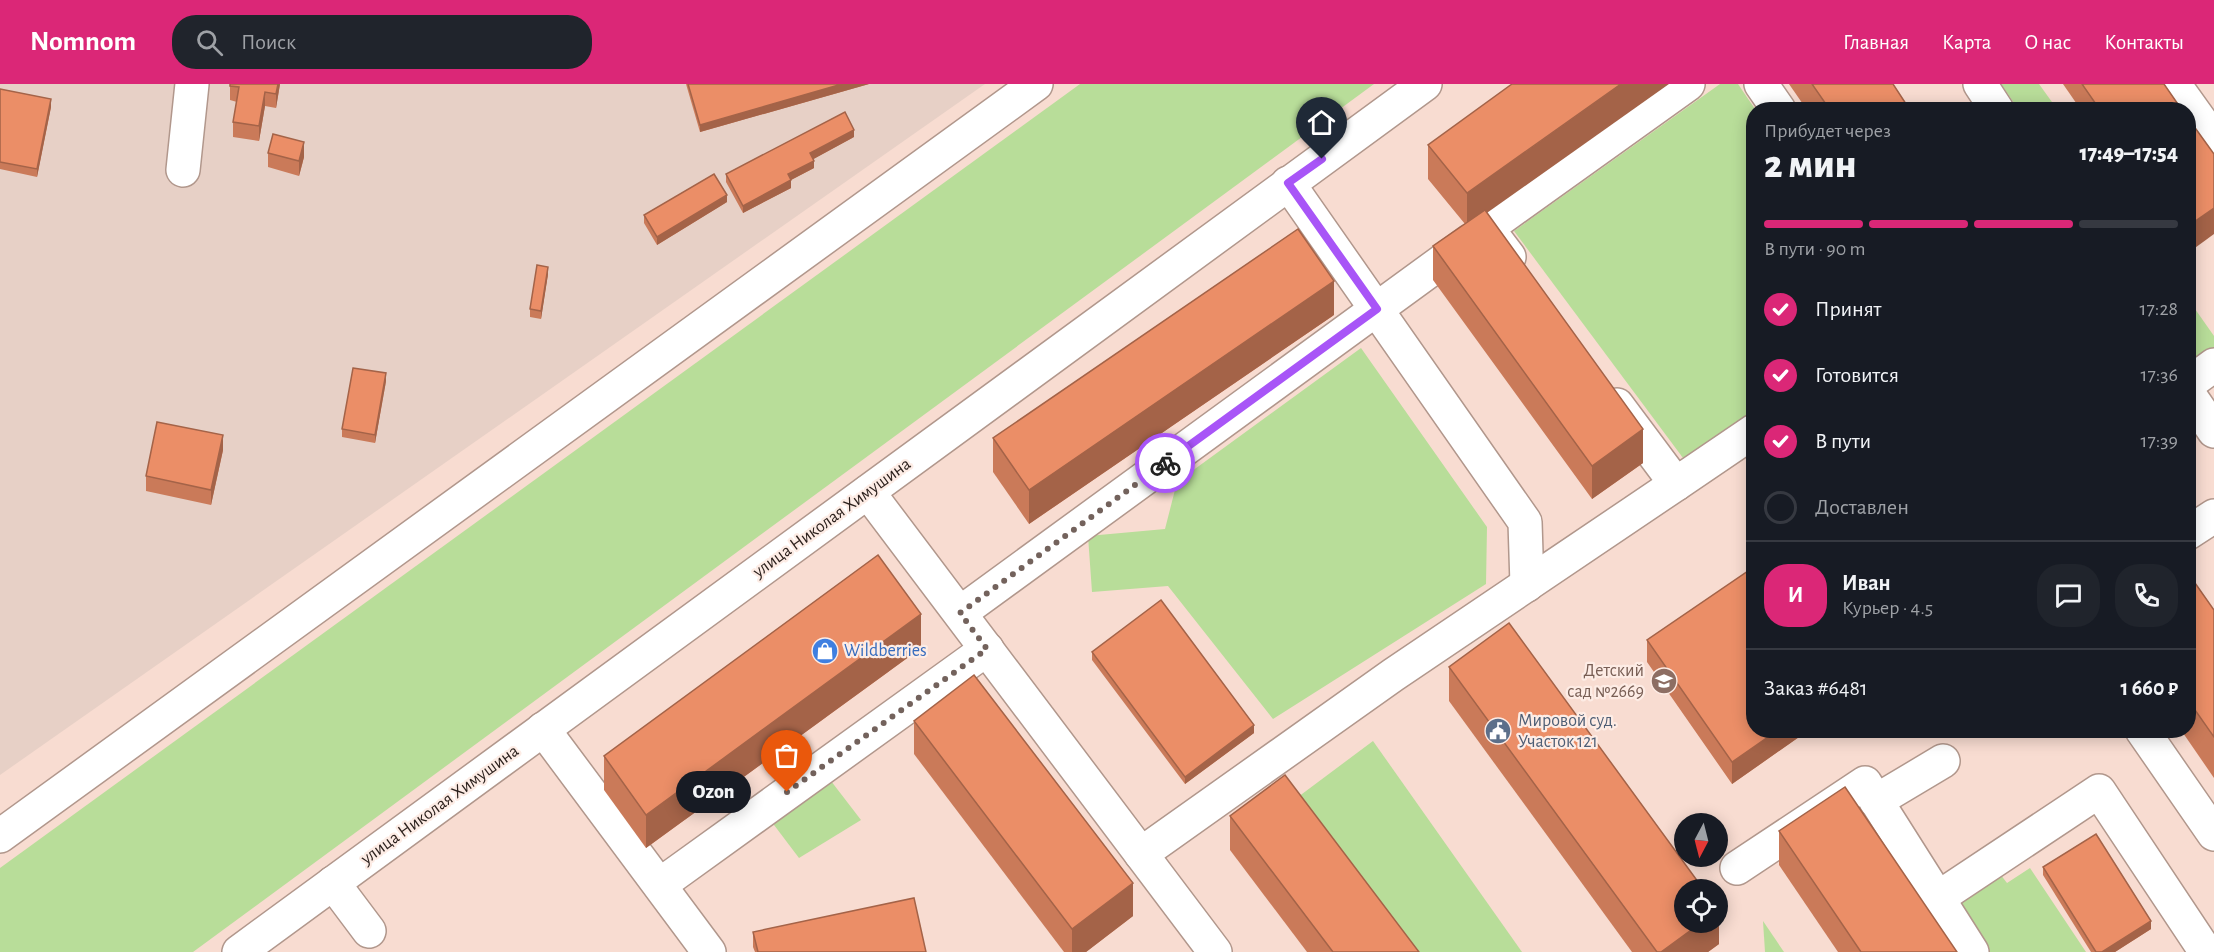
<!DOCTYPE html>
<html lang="ru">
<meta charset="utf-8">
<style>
body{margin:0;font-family:"Alegreya Sans",sans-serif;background:#20242c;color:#f1f3f6;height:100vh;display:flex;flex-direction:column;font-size:22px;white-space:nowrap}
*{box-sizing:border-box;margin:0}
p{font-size:20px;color:#9ea1a6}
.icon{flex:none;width:33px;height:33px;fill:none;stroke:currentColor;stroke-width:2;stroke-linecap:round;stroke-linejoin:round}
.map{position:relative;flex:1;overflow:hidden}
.drawer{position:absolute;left:1746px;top:18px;width:450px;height:636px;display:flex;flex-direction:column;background:#171b24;border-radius:24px;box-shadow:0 3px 15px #0003}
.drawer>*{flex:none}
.needle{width:39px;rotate:187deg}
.tools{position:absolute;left:1674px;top:729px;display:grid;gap:12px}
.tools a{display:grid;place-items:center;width:54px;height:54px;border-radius:50%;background:#171b24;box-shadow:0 3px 15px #0003;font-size:30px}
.pin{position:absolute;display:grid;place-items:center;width:51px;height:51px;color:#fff;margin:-62px -26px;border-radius:50% 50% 50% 0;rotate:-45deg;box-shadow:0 0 6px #0007}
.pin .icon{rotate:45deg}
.courier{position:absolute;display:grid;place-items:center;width:60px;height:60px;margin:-30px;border:4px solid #a855f7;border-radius:50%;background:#fff;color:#222;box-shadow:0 2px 8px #0007}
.bubble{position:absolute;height:42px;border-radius:21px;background:#171b24;box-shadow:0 3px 15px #0003;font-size:20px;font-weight:800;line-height:42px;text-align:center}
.headline em{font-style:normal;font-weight:800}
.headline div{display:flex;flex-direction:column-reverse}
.headline{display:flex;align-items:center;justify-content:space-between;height:102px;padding:0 18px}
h1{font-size:39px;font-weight:800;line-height:45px}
.bar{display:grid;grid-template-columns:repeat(4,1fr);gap:9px 6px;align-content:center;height:72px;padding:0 18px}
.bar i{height:8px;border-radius:4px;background:#363941}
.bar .current{background:#db2777}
.bar p{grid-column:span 4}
.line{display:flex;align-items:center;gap:15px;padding:0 18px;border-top:2px solid #363941}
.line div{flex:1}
.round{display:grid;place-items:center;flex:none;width:63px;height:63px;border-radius:24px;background:#20242c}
ol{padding:0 18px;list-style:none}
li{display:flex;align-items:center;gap:18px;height:66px}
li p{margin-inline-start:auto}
li .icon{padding:6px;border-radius:50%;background:#db2777;color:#fff;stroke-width:4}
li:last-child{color:#9ea1a6}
li i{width:33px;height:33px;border:3px solid #363941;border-radius:50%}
header{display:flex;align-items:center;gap:36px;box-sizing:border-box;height:84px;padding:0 30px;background:#db2777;color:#fff}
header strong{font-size:28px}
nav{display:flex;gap:33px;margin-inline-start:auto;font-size:21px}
.search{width:420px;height:54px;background:#20242c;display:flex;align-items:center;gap:15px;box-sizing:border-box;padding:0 21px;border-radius:24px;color:#9ea1a6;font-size:22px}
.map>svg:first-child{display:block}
.industrial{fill:#e7d0c6}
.green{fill:#b8dd99}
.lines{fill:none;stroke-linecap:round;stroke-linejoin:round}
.minor-casing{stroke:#b1978c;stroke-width:36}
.minor{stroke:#fff;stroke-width:33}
.wall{fill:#ca7a59}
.shaded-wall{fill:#a46348}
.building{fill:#eb8e67;stroke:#a46348;stroke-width:1.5}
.done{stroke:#73625c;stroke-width:6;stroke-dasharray:0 10.8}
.route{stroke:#a855f7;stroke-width:8}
.labels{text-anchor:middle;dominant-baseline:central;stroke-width:4.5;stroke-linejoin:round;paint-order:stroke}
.street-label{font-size:18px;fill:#2c211d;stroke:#fdece5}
.shop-label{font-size:18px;fill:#366cbe;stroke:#fdece5;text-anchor:start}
.education-label{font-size:18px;fill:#785e54;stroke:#fdece5;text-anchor:end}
.service-label{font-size:18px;fill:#4e5e75;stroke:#fdece5;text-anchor:start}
</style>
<header>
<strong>Nomnom</strong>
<div class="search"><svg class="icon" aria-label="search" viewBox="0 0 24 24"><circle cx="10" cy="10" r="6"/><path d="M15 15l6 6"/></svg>Поиск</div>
<nav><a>Главная</a><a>Карта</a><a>О нас</a><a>Контакты</a></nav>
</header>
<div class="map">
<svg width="2214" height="868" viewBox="0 0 2214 868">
<rect width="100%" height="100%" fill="#f8dcd1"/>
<!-- industrial -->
<polygon class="industrial" points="0,0 985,0 0,691"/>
<!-- green -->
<g class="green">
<polygon points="1080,0 1374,0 193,868 0,868 0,784"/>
<polygon points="1720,0 1738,0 1755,25 1753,327 1686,378 1514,147"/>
<polygon points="2001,0 2039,0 2057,25 2018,25"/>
<polygon points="2188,215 2214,252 2214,264 2190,280"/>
<polygon points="1361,264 1487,443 1486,500 1273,635 1168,502 1092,508 1088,452 1165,445 1177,398"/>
<polygon points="1373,657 1522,868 1414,868 1298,713"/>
<polygon points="831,697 861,736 799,774 771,737"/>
<polygon points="2030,784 2086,868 1985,868 1951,815 1997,786 2007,799"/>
<polygon points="1763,837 1784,868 1765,868"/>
</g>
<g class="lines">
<defs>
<g id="minor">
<polyline points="1761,0 1779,26"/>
<polyline points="1980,0 1997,26"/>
<polyline points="2174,0 2214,56"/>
<polyline points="183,86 192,0"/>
<polyline points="1288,99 1525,438 1527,501"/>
<polyline points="1509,173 1487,144 1688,0"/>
<polyline points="2188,300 2214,281"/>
<polyline points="2188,309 2214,347"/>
<polyline points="1617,321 1676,400 1754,347"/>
<polyline points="868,408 1215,868"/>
<polyline points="2188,449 2214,432"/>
<polyline points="960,529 1470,157"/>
<polyline points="543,645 709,868"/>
<polyline points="2142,646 2214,750"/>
<polyline points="1876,717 1943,677"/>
<polyline points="0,752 1036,0"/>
<polyline points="1141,770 1393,591 1676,400"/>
<polyline points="1737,784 1865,699 1972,868"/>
<polyline points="333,799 369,847"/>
<polyline points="661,800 987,565"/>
<polyline points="1938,814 2099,707 2206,868"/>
<polyline points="239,868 1425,0"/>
</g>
</defs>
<!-- minor casing -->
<use href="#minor" class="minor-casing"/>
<!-- minor -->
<use href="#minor" class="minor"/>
</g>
<!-- wall -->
<g class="wall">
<polygon points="230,0 280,0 276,24 265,22 259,57 233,53 233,38 237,18 230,16"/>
<polygon points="686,0 869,0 700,48"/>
<polygon points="1789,0 1893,0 1910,26 1807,26"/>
<polygon points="2063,0 2164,0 2182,26 2081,26"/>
<polygon points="0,5 51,23 37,93 0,85"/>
<polygon points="854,53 813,75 814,84 791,96 791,104 743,129 726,98 726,90"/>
<polygon points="1428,61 1487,129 1643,379 1592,415 1433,196 1433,162 1465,140 1428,95"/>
<polygon points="268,69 304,73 299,92 268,83"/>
<polygon points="727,118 657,161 644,139 644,131"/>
<polygon points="548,190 541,235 530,233 530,225"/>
<polygon points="1334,231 1029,440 993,388 993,354"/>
<polygon points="386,297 375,359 342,353 342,345"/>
<polygon points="223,366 211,421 146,407 146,392"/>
<polygon points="2188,489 2214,526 2214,694 2181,646 2188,646"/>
<polygon points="1647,556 1754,646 1809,646 1732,700 1647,578"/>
<polygon points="921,564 646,764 604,706 604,672"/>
<polygon points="1092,568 1254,649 1185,700 1092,576"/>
<polygon points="1449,583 1719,860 1708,868 1632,868 1449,617"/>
<polygon points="914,637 1133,832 1086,868 1064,868 914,670"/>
<polygon points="1230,732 1419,868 1307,868 1230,766"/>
<polygon points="1779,747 1957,868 1838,868 1779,781"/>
<polygon points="2043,783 2151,845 2115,868 2091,868 2043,791"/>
<polygon points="753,848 926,868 755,868 753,863"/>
</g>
<!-- shaded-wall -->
<g class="shaded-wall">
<polygon points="278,0 280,0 276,24 276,10"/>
<polygon points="842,0 869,0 700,48 700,41"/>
<polygon points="1621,0 1669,0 1467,143 1467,109"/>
<polygon points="265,8 265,22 259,57 259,42"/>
<polygon points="51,15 51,23 37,93 37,85"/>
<polygon points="854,46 854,53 810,77 810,69"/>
<polygon points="304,58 304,73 299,92 299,77"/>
<polygon points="814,77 814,84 791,96 791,104 743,129 743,122 788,90"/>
<polygon points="727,111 727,118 657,161 657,153"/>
<polygon points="2214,124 2214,150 2188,169 2188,142"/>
<polygon points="548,183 548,190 541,235 541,227"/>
<polygon points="1334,197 1334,231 1029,440 1029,406"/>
<polygon points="386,289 386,297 375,359 375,351"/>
<polygon points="1643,345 1643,379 1592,415 1592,382"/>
<polygon points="223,351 223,366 211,421 211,406"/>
<polygon points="921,530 921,564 646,764 646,731"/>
<polygon points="1254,641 1254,649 1185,700 1185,693"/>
<polygon points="1778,646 1809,646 1732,700 1732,678"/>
<polygon points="1133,799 1133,832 1086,868 1072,868 1072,845"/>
<polygon points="1719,826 1719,860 1708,868 1661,868 1702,838 1718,838 1718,827"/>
<polygon points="2151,837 2151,845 2115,868 2102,868"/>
</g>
<!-- building -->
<g class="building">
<polygon points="230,0 278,0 276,10 265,8 259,42 233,38 239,3 230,2"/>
<polygon points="688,0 842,0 700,41"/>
<polygon points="1512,0 1621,0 1467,109 1428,61"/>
<polygon points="1812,0 1893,0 1910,26 1830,26"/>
<polygon points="2082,0 2164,0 2182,26 2100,26"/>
<polygon points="0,5 51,15 37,85 0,78"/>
<polygon points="845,28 854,46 810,69 814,77 788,90 791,96 743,122 726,90"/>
<polygon points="2188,34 2214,70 2214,124 2188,142"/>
<polygon points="273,50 304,58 299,77 268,69"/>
<polygon points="714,90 727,111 657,153 644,131"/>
<polygon points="1485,126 1643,345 1592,382 1433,162"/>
<polygon points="1298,145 1334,197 1029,406 993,354"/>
<polygon points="537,181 548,183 541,227 530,225"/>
<polygon points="353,284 386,289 375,351 342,345"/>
<polygon points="157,338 223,351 211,406 146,392"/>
<polygon points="878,471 921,530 646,731 604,672"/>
<polygon points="1754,483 1754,646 1778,646 1732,678 1647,556"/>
<polygon points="2188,489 2214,526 2214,653 2188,616"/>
<polygon points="1161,516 1254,641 1185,693 1092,568"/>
<polygon points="1509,539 1704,806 1684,806 1684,838 1702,838 1661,868 1657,868 1449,583"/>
<polygon points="974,591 1133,799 1072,845 914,637"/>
<polygon points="1285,691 1419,868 1333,868 1230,732"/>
<polygon points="1845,703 1957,868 1861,868 1779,747"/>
<polygon points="2096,750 2151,837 2102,868 2096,868 2043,783"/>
<polygon points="914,814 926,868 758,868 753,848"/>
</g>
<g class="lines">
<!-- done -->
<polyline class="done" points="787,708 987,565 960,529 1165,379"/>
<!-- route -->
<polyline class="route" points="1165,379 1377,225 1288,99 1322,75"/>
</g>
<!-- icons -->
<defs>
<symbol id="shop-disc" viewBox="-11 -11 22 22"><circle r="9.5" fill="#3f7fe0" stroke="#fdece5"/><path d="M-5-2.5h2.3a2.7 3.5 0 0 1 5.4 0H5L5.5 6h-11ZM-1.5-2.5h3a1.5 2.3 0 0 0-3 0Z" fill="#fff"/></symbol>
<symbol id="school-disc" viewBox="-11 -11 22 22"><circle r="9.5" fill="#8d6e63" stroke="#fdece5"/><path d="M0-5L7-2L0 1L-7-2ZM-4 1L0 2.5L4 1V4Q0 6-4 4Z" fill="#fff"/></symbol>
<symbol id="civic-disc" viewBox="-11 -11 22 22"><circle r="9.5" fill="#5c6f8a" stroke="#fdece5"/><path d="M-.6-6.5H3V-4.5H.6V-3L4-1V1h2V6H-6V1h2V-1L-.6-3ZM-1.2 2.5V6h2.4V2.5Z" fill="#fff"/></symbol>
</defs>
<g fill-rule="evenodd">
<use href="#shop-disc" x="810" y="552" width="30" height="30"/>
<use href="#school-disc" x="1649" y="582" width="30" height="30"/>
<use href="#civic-disc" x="1483" y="632" width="30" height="30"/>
</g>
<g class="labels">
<!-- street labels -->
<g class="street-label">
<text transform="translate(832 434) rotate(-36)">улица Николая Химушина</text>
<text transform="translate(440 721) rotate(-36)">улица Николая Химушина</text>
</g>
<!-- shop labels -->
<g class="shop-label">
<text x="844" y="567">Wildberries</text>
</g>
<!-- education labels -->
<g class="education-label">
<text x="1644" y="587">Детский<tspan x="1644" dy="21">сад №2669</tspan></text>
</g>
<!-- service labels -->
<g class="service-label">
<text x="1518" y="637">Мировой суд.<tspan x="1518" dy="21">Участок 121</tspan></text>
</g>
</g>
</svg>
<div class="tools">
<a><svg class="needle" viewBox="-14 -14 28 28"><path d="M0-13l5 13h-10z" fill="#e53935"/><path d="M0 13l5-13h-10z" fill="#9ea1a6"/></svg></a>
<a><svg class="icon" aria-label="locate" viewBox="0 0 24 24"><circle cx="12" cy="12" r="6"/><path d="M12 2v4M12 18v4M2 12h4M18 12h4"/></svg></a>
</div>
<div class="pin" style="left:787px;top:708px;background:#ea580c"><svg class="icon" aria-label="bag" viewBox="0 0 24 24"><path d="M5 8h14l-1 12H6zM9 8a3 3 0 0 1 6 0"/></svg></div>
<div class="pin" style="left:1322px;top:75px;background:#1f2937"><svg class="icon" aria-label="home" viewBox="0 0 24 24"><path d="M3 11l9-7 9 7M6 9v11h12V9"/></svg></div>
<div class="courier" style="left:1165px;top:379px"><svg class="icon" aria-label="bike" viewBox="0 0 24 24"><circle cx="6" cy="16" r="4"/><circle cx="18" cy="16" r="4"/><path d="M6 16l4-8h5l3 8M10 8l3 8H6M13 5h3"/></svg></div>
<div class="bubble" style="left:676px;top:687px;width:75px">Ozon</div>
<section class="drawer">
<div class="headline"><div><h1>2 мин</h1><p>Прибудет через</p></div><em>17:49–17:54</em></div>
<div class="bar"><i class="current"></i><i class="current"></i><i class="current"></i><i></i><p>В пути · 90 m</p></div>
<ol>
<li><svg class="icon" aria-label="check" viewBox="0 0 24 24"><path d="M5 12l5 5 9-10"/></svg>Принят<p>17:28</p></li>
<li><svg class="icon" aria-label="check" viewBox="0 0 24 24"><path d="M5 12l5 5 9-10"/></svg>Готовится<p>17:36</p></li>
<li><svg class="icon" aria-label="check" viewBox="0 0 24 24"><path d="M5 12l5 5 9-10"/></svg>В пути<p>17:39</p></li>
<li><i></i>Доставлен</li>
</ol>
<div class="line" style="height:108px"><b class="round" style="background:#db2777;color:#fff">И</b><div><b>Иван</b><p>Курьер · 4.5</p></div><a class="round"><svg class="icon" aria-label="chat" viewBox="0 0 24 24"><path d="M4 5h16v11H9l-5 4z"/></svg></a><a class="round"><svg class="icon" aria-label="phone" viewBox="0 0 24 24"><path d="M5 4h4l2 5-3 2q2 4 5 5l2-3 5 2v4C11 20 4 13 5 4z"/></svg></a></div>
<div class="line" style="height:78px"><div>Заказ #6481</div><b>1 660 ₽</b></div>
</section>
</div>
